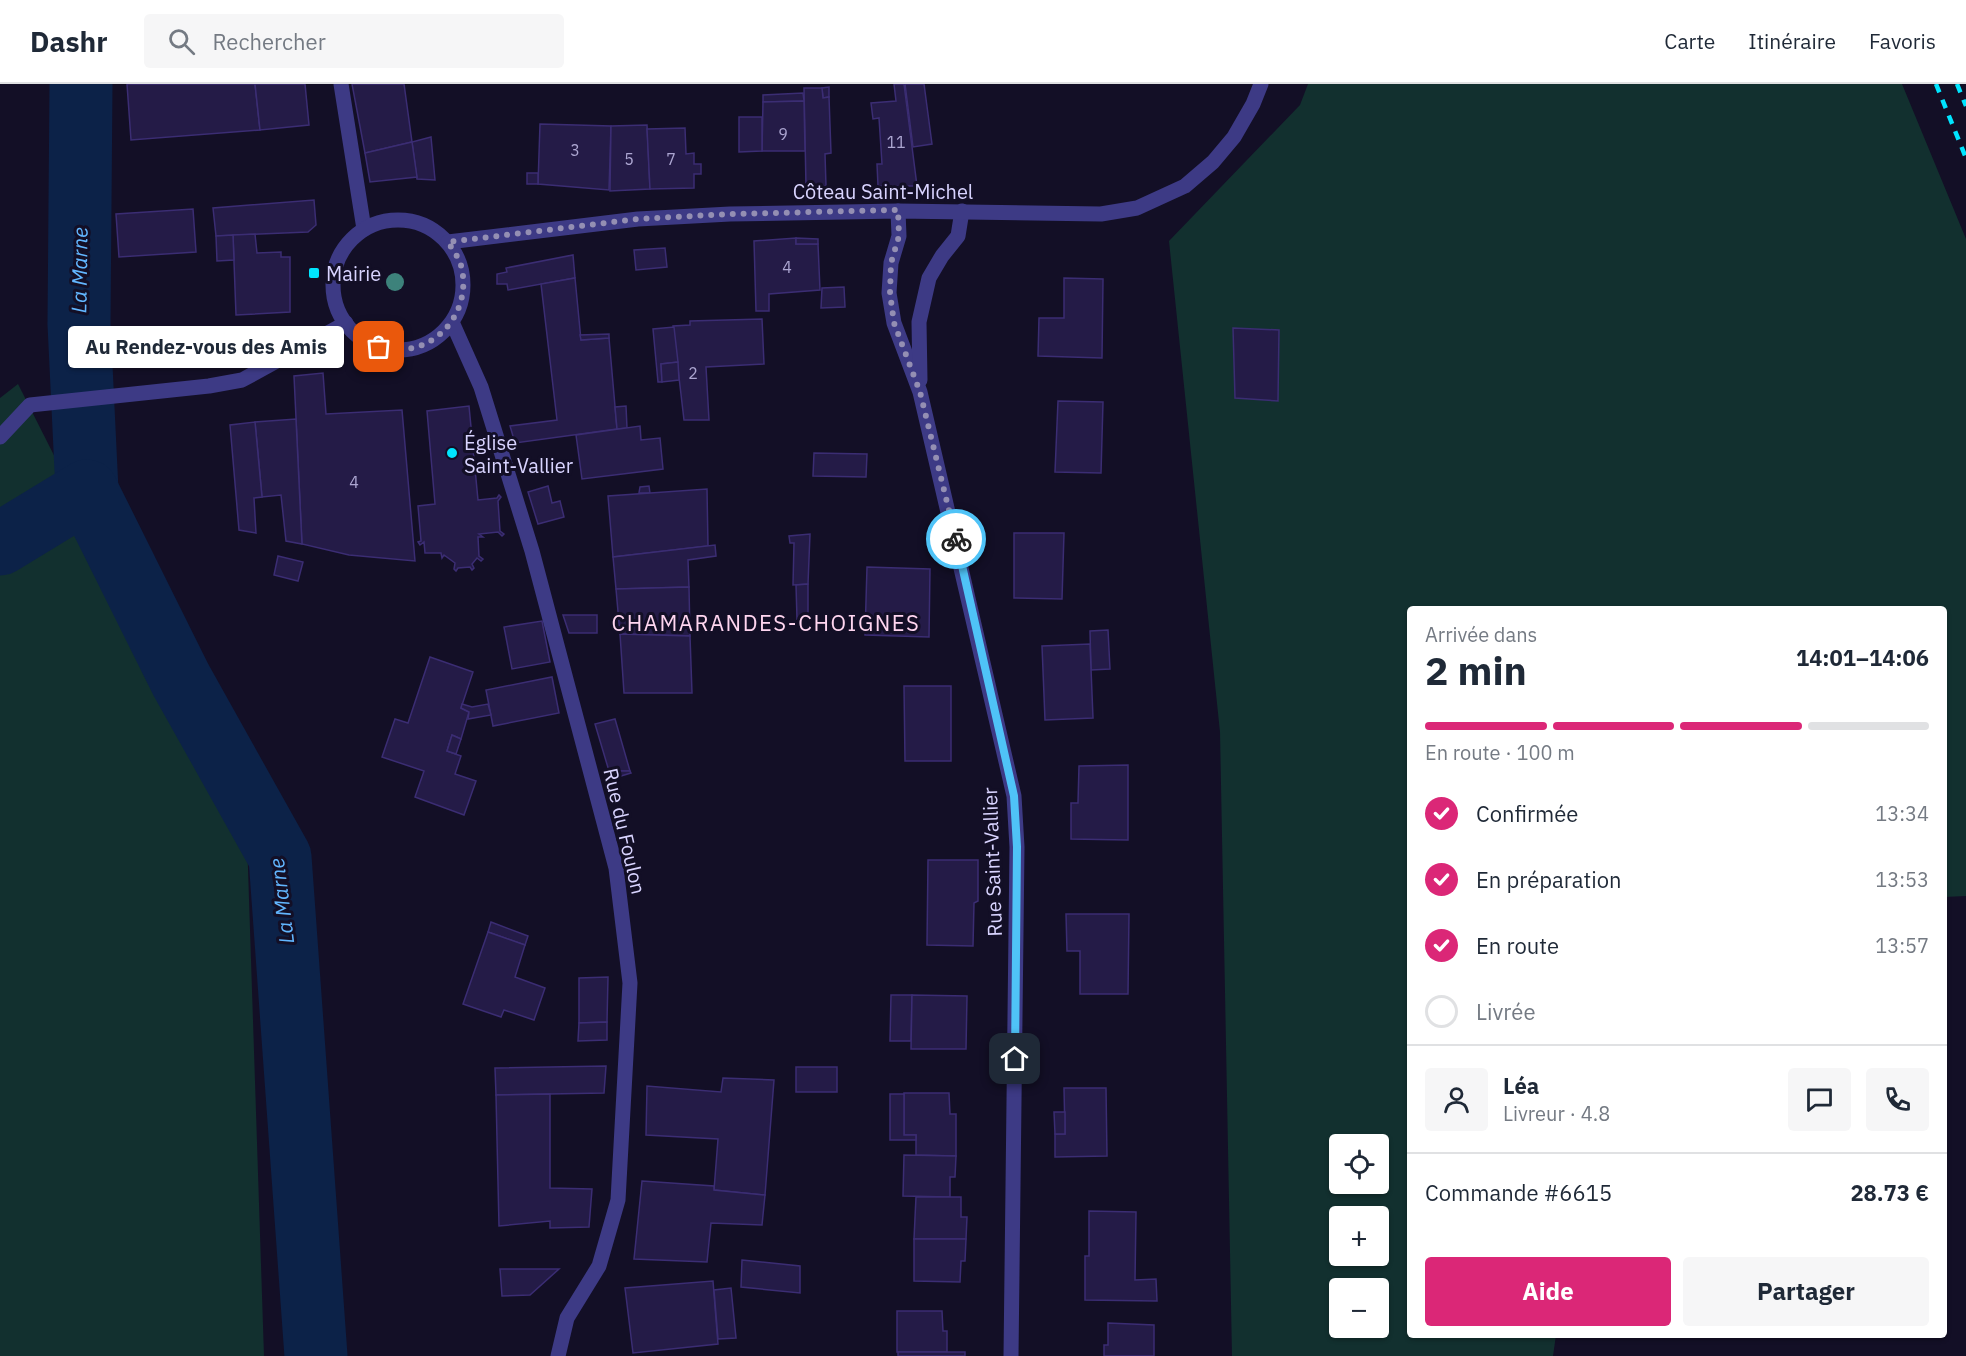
<!DOCTYPE html>
<html lang="fr">
<meta charset="utf-8">
<style>
body{margin:0;font-family:"IBM Plex Sans",sans-serif;background:#f6f6f7;color:#1f2937;height:100vh;display:flex;flex-direction:column;font-size:22px;white-space:nowrap}
*{box-sizing:border-box;margin:0}
p{font-size:20px;color:#747a83}
.icon{flex:none;width:33px;height:33px;fill:none;stroke:currentColor;stroke-width:2;stroke-linecap:round;stroke-linejoin:round}
.map{position:relative;flex:1;overflow:hidden}
.drawer{position:absolute;left:1407px;top:522px;width:540px;height:732px;display:flex;flex-direction:column;background:#fff;border-radius:6px;box-shadow:0 2px 4px #0004}
.drawer>*{flex:none}
.tools{position:absolute;left:1329px;top:1050px;display:grid;gap:12px}
.tools a{display:grid;place-items:center;width:60px;height:60px;border-radius:6px;background:#fff;box-shadow:0 2px 4px #0004;font-size:30px}
.pin{position:absolute;display:grid;place-items:center;width:51px;height:51px;color:#fff;margin:-26px;border-radius:12px;box-shadow:0 3px 9px #0006}
.courier{position:absolute;display:grid;place-items:center;width:60px;height:60px;margin:-30px;border:4px solid #4fc3f7;border-radius:50%;background:#fff;color:#222;box-shadow:0 2px 8px #0007}
.bubble{position:absolute;height:42px;border-radius:6px;background:#fff;box-shadow:0 2px 4px #0004;font-size:20px;font-weight:700;line-height:42px;text-align:center}
.head em{font-style:normal;font-weight:700}
.head div{display:flex;flex-direction:column-reverse}
.head{display:flex;align-items:center;justify-content:space-between;height:102px;padding:0 18px}
h1{font-size:39px;font-weight:700;line-height:45px}
.bar{display:grid;grid-template-columns:repeat(4,1fr);gap:9px 6px;align-content:center;height:72px;padding:0 18px}
.bar i{height:8px;border-radius:4px;background:#e0e1e3}
.bar .on{background:#db2777}
.bar p{grid-column:span 4}
.line{display:flex;align-items:center;gap:15px;padding:0 18px;border-top:2px solid #e0e1e3}
.line div{flex:1}
.round{display:grid;place-items:center;flex:none;width:63px;height:63px;border-radius:6px;background:#f6f6f7}
ol{padding:0 18px;list-style:none}
li{display:flex;align-items:center;gap:18px;height:66px}
li p{margin-inline-start:auto}
li .icon{padding:6px;border-radius:50%;background:#db2777;color:#fff;stroke-width:4}
li:last-child{color:#747a83}
li i{width:33px;height:33px;border:3px solid #e0e1e3;border-radius:50%}
.button{display:flex;gap:12px;margin-top:auto;padding:12px 18px}
.button a{flex:1;height:69px;border-radius:6px;background:#db2777;color:#fff;font-size:24px;font-weight:700;line-height:69px;text-align:center}
.button a+a{background:#f6f6f7;color:#1f2937}
header{display:flex;align-items:center;gap:36px;box-sizing:border-box;height:84px;padding:0 30px;background:#fff;border-bottom:2px solid #e0e1e3}
header strong{font-size:28px}
nav{display:flex;gap:33px;margin-inline-start:auto;font-size:21px}
.search{width:420px;height:54px;background:#f6f6f7;display:flex;align-items:center;gap:15px;box-sizing:border-box;padding:0 21px;border-radius:6px;color:#747a83;font-size:22px}
.map>svg:first-child{display:block}
.green{fill:#12302f;fill-rule:evenodd}
.lines{fill:none;stroke-linecap:round;stroke-linejoin:round}
.river{stroke:#0c2248;stroke-width:63}
.building{fill:#241b47;stroke:#3b2d73;stroke-width:1.5}
.minor{stroke:#3d3a85;stroke-width:15}
.tertiary{stroke:#3d3a85;stroke-width:15}
.rail{stroke:#00e5ff;stroke-width:4.5;stroke-dasharray:9 8;stroke-linecap:butt}
.tree{fill:#3d827b}
.done{stroke:#948fb3;stroke-width:6;stroke-dasharray:0 10.8}
.route{stroke:#4fc3f7;stroke-width:8}
.poi-dot{fill:#00e5ff;stroke:#130f26;stroke-width:2}
.labels{text-anchor:middle;dominant-baseline:central;stroke-width:6;stroke-linejoin:round;paint-order:stroke}
.number-label{font-size:16px;fill:#aca6d1}
.street-label{font-size:20px;fill:#d9d4ff;stroke:#130f26}
.poi-label{font-size:20px;fill:#d9d4ff;stroke:#130f26;text-anchor:start}
.water-label{font-size:21px;font-style:italic;fill:#62b6ff;stroke:#130f26}
.quarter-label{font-size:22px;letter-spacing:1.5px;fill:#ffd6f0;stroke:#130f26}
</style>
<header>
<strong>Dashr</strong>
<div class="search"><svg class="icon" aria-label="search" viewBox="0 0 24 24"><circle cx="10" cy="10" r="6"/><path d="M15 15l6 6"/></svg>Rechercher</div>
<nav><a>Carte</a><a>Itinéraire</a><a>Favoris</a></nav>
</header>
<div class="map">
<svg width="1966" height="1272" viewBox="0 0 1966 1272">
<rect width="100%" height="100%" fill="#130f26"/>
<!-- green -->
<g class="green">
<path d="M1308 0H1902L1966 155V812L1944 813V525H1410V1251H1556L1553 1272H1232L1220 648 1169 157 1300 21ZM1340 1060H1378V1100H1340ZM1340 1132H1378V1172H1340ZM1340 1204H1378V1244H1340Z"/>
<polygon points="18,300 247,754 264,1272 0,1272 0,314"/>
</g>
<g class="lines">
<!-- river -->
<g class="river">
<polyline points="81,0 79,240 87,407"/>
<polyline points="0,460 87,407 181,596 280,773 316,1272"/>
</g>
</g>
<!-- building -->
<g class="building">
<polygon points="127,0 255,0 260,46 131,56"/>
<polygon points="255,0 305,0 309,41 260,46"/>
<polygon points="352,0 404,0 412,58 365,69"/>
<polygon points="894,0 904,0 917,102 878,102 877,80 882,80 879,34 873,35 871,19 896,17"/>
<polygon points="905,0 924,0 932,60 913,63"/>
<polygon points="829,3 829,13 823,14 822,4"/>
<polygon points="804,4 822,4 823,14 829,13 831,69 825,70 826,102 806,102"/>
<polygon points="803,9 804,17 763,18 763,11"/>
<polygon points="804,17 805,67 762,67 763,18"/>
<polygon points="739,33 762,33 762,67 739,68"/>
<polygon points="540,40 611,42 609,106 538,100"/>
<polygon points="647,41 650,105 610,107 611,42"/>
<polygon points="685,44 686,70 694,69 694,80 701,80 701,90 694,90 694,104 650,105 647,45"/>
<polygon points="431,53 435,96 417,95 412,58"/>
<polygon points="412,58 417,93 370,98 365,69"/>
<rect x="527" y="89" width="11" height="11"/>
<polygon points="314,116 316,141 308,148 216,152 213,124"/>
<polygon points="193,125 196,168 119,173 116,130"/>
<polygon points="255,150 257,169 281,168 281,173 290,173 290,228 236,231 233,151"/>
<polygon points="233,151 234,176 217,177 216,152"/>
<polygon points="796,154 796,160 818,160 820,206 769,210 769,227 756,227 754,157"/>
<polygon points="796,154 818,155 818,160 796,160"/>
<polygon points="665,164 667,183 636,186 634,166"/>
<polygon points="573,171 575,194 508,206 507,200 497,200 497,190 507,188 506,184"/>
<polygon points="575,194 581,256 609,254 617,345 515,359 510,342 557,336 541,200"/>
<polygon points="1064,194 1103,195 1102,274 1038,272 1039,234 1064,234"/>
<polygon points="844,203 845,223 821,224 822,204"/>
<polygon points="762,235 764,280 706,283 709,336 684,336 673,242 690,241 690,237"/>
<polygon points="674,243 678,278 661,280 662,298 658,298 653,245"/>
<polygon points="1233,244 1279,246 1278,317 1235,314"/>
<polygon points="609,250 609,254 581,256 580,251"/>
<polygon points="678,278 679,296 662,298 661,280"/>
<polygon points="323,289 326,330 402,326 415,477 349,471 302,460 294,292"/>
<polygon points="1058,317 1103,318 1101,389 1055,388"/>
<polygon points="469,322 478,416 497,414 499,411 501,413 498,417 500,447 504,450 502,452 498,448 479,450 483,453 478,453 479,472 483,475 481,477 477,474 472,480 474,484 472,486 470,483 458,484 456,487 454,485 455,479 444,471 442,474 441,469 425,469 424,458 420,461 418,458 421,457 418,422 435,420 427,327"/>
<polygon points="626,322 627,344 617,345 615,323"/>
<polygon points="296,335 301,440 302,460 286,457 281,411 262,413 255,338"/>
<polygon points="255,338 262,413 254,414 256,449 239,446 230,341"/>
<polygon points="640,342 641,356 660,354 663,385 582,395 576,351"/>
<polygon points="814,369 867,370 866,393 813,392"/>
<polygon points="548,402 552,419 560,417 564,433 538,440 528,408"/>
<polygon points="649,402 650,409 639,409 640,403"/>
<polygon points="707,405 708,462 613,473 608,412"/>
<polygon points="1014,449 1064,449 1062,515 1014,514"/>
<polygon points="810,450 808,500 793,501 794,459 790,459 789,452"/>
<polygon points="715,461 716,472 688,476 689,503 616,505 613,473"/>
<polygon points="278,472 303,478 298,497 274,491"/>
<polygon points="867,483 930,485 929,553 865,551"/>
<polygon points="808,500 808,533 797,535 796,501"/>
<polygon points="689,503 690,552 620,550 616,505"/>
<polygon points="563,531 597,531 597,549 569,549"/>
<polygon points="542,537 550,578 512,585 504,543"/>
<polygon points="1108,546 1110,585 1091,586 1090,547"/>
<polygon points="620,550 690,552 692,609 624,609"/>
<polygon points="1090,560 1093,634 1045,636 1042,562"/>
<polygon points="430,573 473,588 461,624 469,628 461,655 452,651 447,667 461,672 455,690 476,697 464,731 415,713 424,687 382,673 395,635 408,639"/>
<polygon points="552,593 559,629 493,642 486,606"/>
<polygon points="904,602 951,602 951,677 905,677"/>
<polygon points="462,620 472,623 488,620 491,631 468,635 469,628 461,624"/>
<polygon points="615,635 630,687 609,687 595,640"/>
<polygon points="452,651 461,655 456,670 447,667"/>
<polygon points="1128,681 1128,756 1071,755 1071,719 1078,719 1079,682"/>
<polygon points="609,687 630,687 631,689 611,695"/>
<polygon points="928,776 978,776 978,817 974,819 973,862 927,861"/>
<polygon points="1066,830 1129,830 1128,910 1080,910 1080,867 1067,867"/>
<polygon points="491,838 528,852 525,861 488,848"/>
<polygon points="488,848 525,861 515,893 545,904 534,936 504,926 501,933 463,920"/>
<polygon points="608,893 607,938 579,939 579,894"/>
<polygon points="891,911 912,911 911,957 890,957"/>
<polygon points="912,911 967,912 966,965 911,965"/>
<polygon points="607,938 607,956 578,957 579,939"/>
<polygon points="606,982 604,1009 496,1011 495,984"/>
<rect x="796" y="983" width="41" height="25"/>
<polygon points="723,994 774,996 765,1111 714,1106 718,1055 646,1051 647,1002 721,1008"/>
<polygon points="1064,1004 1106,1004 1107,1072 1055,1073 1055,1050 1065,1050"/>
<polygon points="904,1009 949,1009 950,1030 956,1030 956,1072 916,1071 916,1051 904,1051"/>
<polygon points="550,1010 550,1104 592,1105 589,1143 550,1144 550,1137 499,1142 496,1011"/>
<polygon points="890,1010 904,1010 904,1051 916,1051 916,1056 890,1056"/>
<polygon points="1054,1028 1065,1028 1065,1050 1055,1050"/>
<polygon points="904,1071 956,1072 955,1093 950,1093 950,1113 903,1112"/>
<polygon points="642,1097 714,1102 714,1106 765,1111 762,1141 711,1139 707,1178 634,1175"/>
<polygon points="916,1113 961,1113 961,1133 967,1133 966,1155 914,1155"/>
<polygon points="1089,1127 1136,1128 1135,1196 1156,1195 1157,1217 1085,1216 1085,1172 1089,1172"/>
<polygon points="914,1155 966,1155 965,1177 961,1177 960,1198 914,1197"/>
<polygon points="742,1176 800,1182 800,1209 741,1203"/>
<polygon points="500,1185 559,1185 530,1211 502,1212"/>
<polygon points="713,1197 718,1260 633,1269 625,1204"/>
<polygon points="731,1204 736,1254 718,1255 714,1206"/>
<polygon points="897,1227 942,1227 943,1247 947,1247 947,1268 897,1268"/>
<polygon points="1108,1239 1154,1241 1154,1272 1104,1272 1104,1261 1108,1261"/>
<rect x="898" y="1268" width="67" height="4"/>
</g>
<g class="lines">
<!-- minor -->
<g class="minor">
<polyline points="341,0 364,145"/>
<polyline points="898,127 899,152 891,179 889,209 894,239 920,308 1014,712 1017,763 1011,1272"/>
<polyline points="920,296 919,238 929,194 942,172 958,152 962,127"/>
<polyline points="0,353 30,321 209,302 242,296 346,239"/>
</g>
<!-- tertiary -->
<g class="tertiary">
<circle cx="398" cy="201" r="65"/>
<polyline points="448,158 638,135 730,130 898,127 1101,130 1137,124 1185,102 1213,78 1234,53 1253,20 1261,0"/>
<polyline points="452,238 481,303 532,467 616,784 630,899 618,1116 599,1182 567,1234 558,1272"/>
</g>
<!-- rail -->
<g class="rail">
<polyline points="1936,0 1966,74"/>
<polyline points="1957,0 1966,22"/>
</g>
</g>
<!-- trees -->
<circle class="tree" cx="395" cy="198" r="9"/>
<g class="lines">
<!-- done -->
<path class="done" d="M379 263C392 265 407 267 420 262 454 249 471 212 460 178 457 171 452 165 448 158L638 135 729 130 898 126 899 152 891 179 890 209 894 239 920 308 956 455"/>
<!-- route -->
<polyline class="route" points="956,455 1014,712 1017,763 1015,975"/>
</g>
<!-- markers -->
<g class="poi-dot">
<rect x="308" y="183" width="12" height="12" rx="3"/>
<circle cx="452" cy="369" r="6"/>
</g>
<g class="labels">
<!-- number labels -->
<g class="number-label">
<text x="783" y="50">9</text>
<text x="896" y="58">11</text>
<text x="575" y="66">3</text>
<text x="629" y="75">5</text>
<text x="671" y="75">7</text>
<text x="787" y="183">4</text>
<text x="693" y="289">2</text>
<text x="354" y="398">4</text>
</g>
<!-- street labels -->
<g class="street-label">
<text x="883" y="107">Côteau Saint-Michel</text>
<text transform="translate(625 747) rotate(77)">Rue du Foulon</text>
<text transform="translate(992 778) rotate(-92)">Rue Saint-Vallier</text>
</g>
<!-- poi labels -->
<g class="poi-label">
<text x="326" y="189">Mairie</text>
<text x="464" y="358">Église<tspan x="464" dy="23">Saint-Vallier</tspan></text>
</g>
<!-- water labels -->
<g class="water-label">
<text transform="translate(79 186) rotate(-89)">La Marne</text>
<text transform="translate(281 817) rotate(-97)">La Marne</text>
</g>
<!-- quarter labels -->
<g class="quarter-label">
<text x="766" y="538">CHAMARANDES-CHOIGNES</text>
</g>
</g>
</svg>
<div class="tools">
<a><svg class="icon" aria-label="locate" viewBox="0 0 24 24"><circle cx="12" cy="12" r="6"/><path d="M12 2v4M12 18v4M2 12h4M18 12h4"/></svg></a>
<a>+</a>
<a>−</a>
</div>
<div class="pin" style="left:379px;top:263px;background:#ea580c"><svg class="icon" aria-label="bag" viewBox="0 0 24 24"><path d="M5 8h14l-1 12H6zM9 8a3 3 0 0 1 6 0"/></svg></div>
<div class="pin" style="left:1015px;top:975px;background:#1f2937"><svg class="icon" aria-label="home" viewBox="0 0 24 24"><path d="M3 11l9-7 9 7M6 9v11h12V9"/></svg></div>
<div class="courier" style="left:956px;top:455px"><svg class="icon" aria-label="bike" viewBox="0 0 24 24"><circle cx="6" cy="16" r="4"/><circle cx="18" cy="16" r="4"/><path d="M6 16l4-8h5l3 8M10 8l3 8H6M13 5h3"/></svg></div>
<div class="bubble" style="left:68px;top:242px;width:276px">Au Rendez-vous des Amis</div>
<section class="drawer">
<div class="head"><div><h1>2 min</h1><p>Arrivée dans</p></div><em>14:01–14:06</em></div>
<div class="bar"><i class="on"></i><i class="on"></i><i class="on"></i><i></i><p>En route · 100 m</p></div>
<ol>
<li><svg class="icon" aria-label="check" viewBox="0 0 24 24"><path d="M5 12l5 5 9-10"/></svg>Confirmée<p>13:34</p></li>
<li><svg class="icon" aria-label="check" viewBox="0 0 24 24"><path d="M5 12l5 5 9-10"/></svg>En préparation<p>13:53</p></li>
<li><svg class="icon" aria-label="check" viewBox="0 0 24 24"><path d="M5 12l5 5 9-10"/></svg>En route<p>13:57</p></li>
<li><i></i>Livrée</li>
</ol>
<div class="line" style="height:108px"><a class="round"><svg class="icon" aria-label="person" viewBox="0 0 24 24"><circle cx="12" cy="8" r="4"/><path d="M4 21q1-7 8-7t8 7"/></svg></a><div><b>Léa</b><p>Livreur · 4.8</p></div><a class="round"><svg class="icon" aria-label="chat" viewBox="0 0 24 24"><path d="M4 5h16v11H9l-5 4z"/></svg></a><a class="round"><svg class="icon" aria-label="phone" viewBox="0 0 24 24"><path d="M5 4h4l2 5-3 2q2 4 5 5l2-3 5 2v4C11 20 4 13 5 4z"/></svg></a></div>
<div class="line" style="height:78px"><div>Commande #6615</div><b>28.73 €</b></div>
<div class="button"><a>Aide</a><a>Partager</a></div>
</section>
</div>
